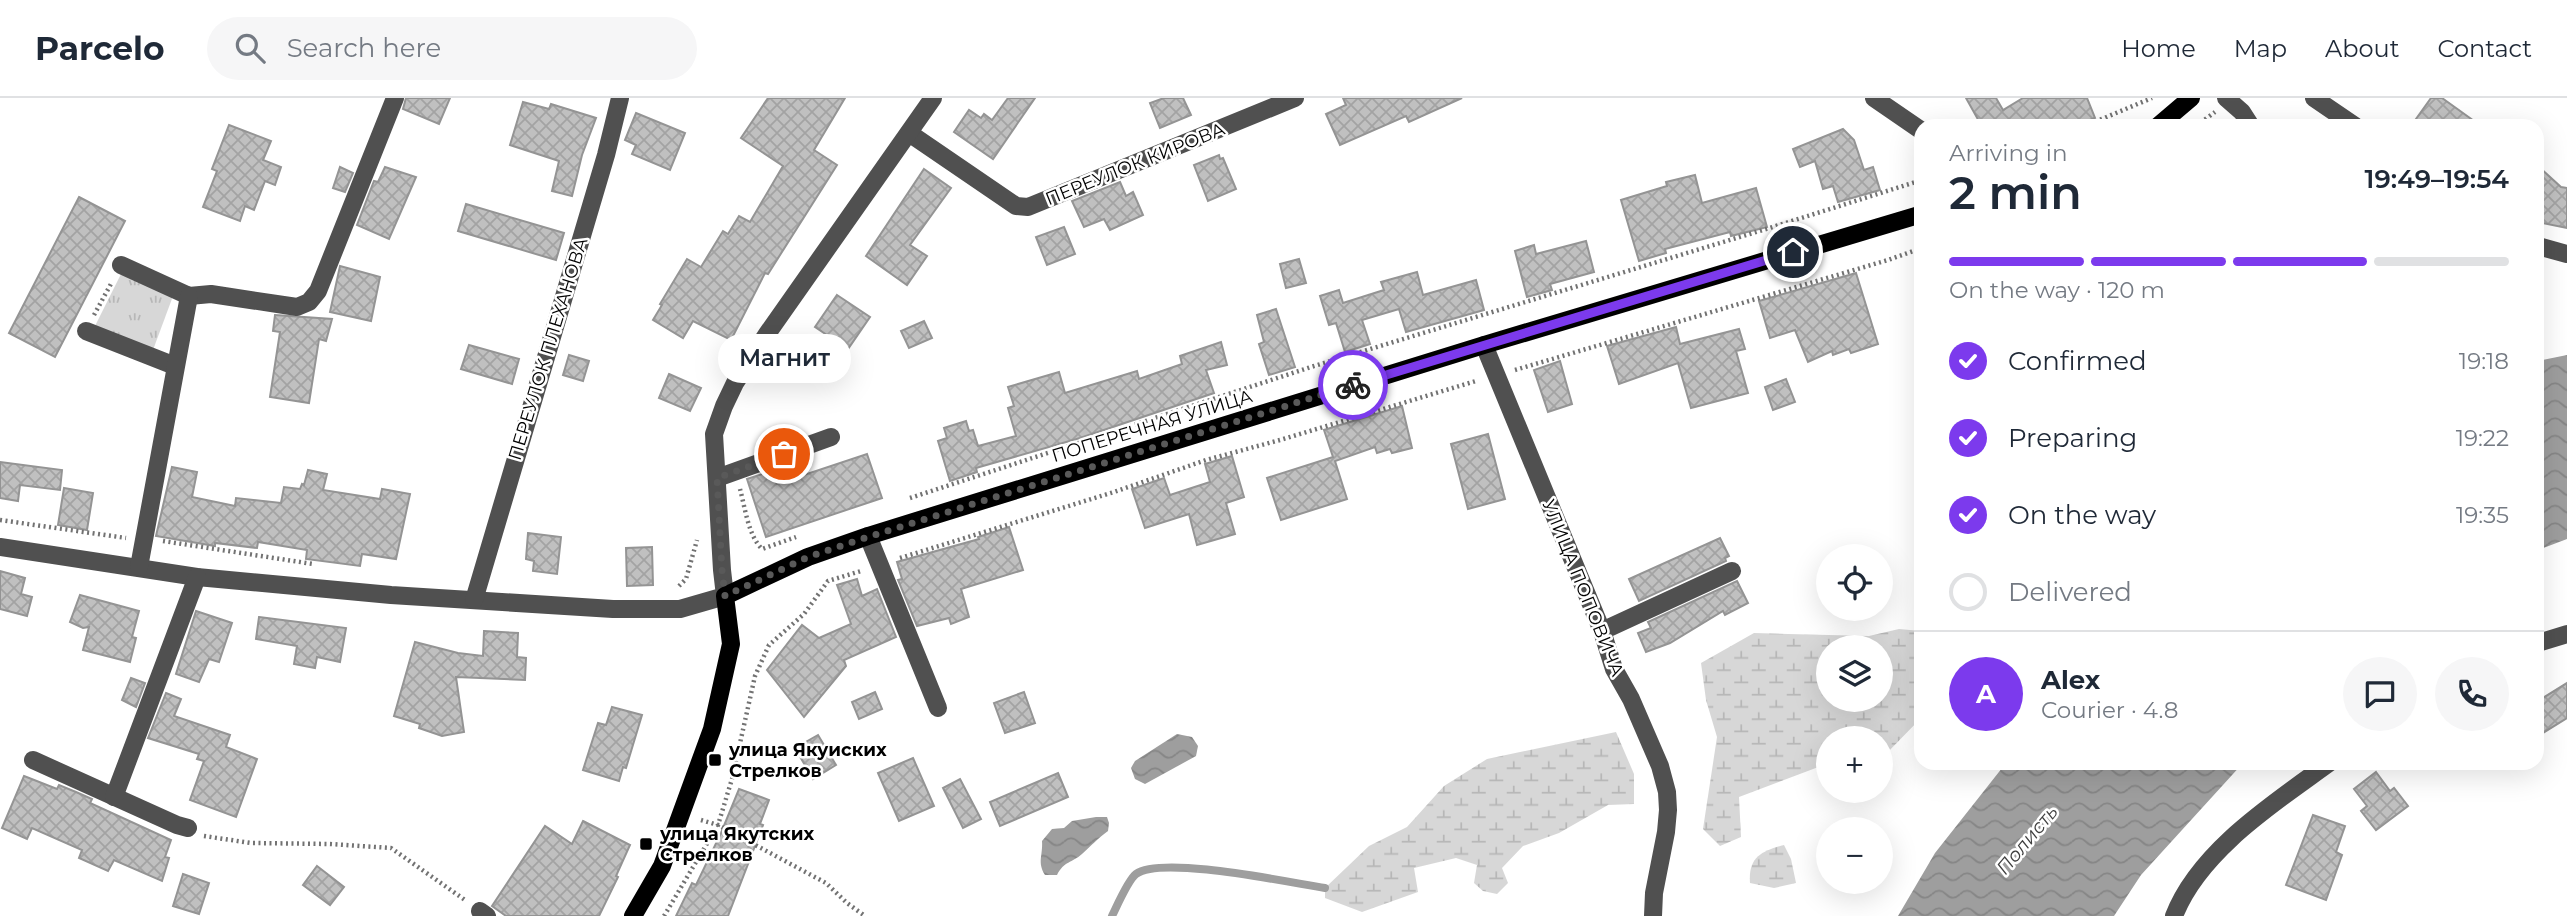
<!DOCTYPE html>
<meta charset="utf-8">
<style>
body{margin:0;font-family:Montserrat,sans-serif;background:#f6f6f7;color:#1f2937;height:100vh;display:flex;flex-direction:column;font-size:26px;white-space:nowrap}
*{box-sizing:border-box;margin:0}
p{font-size:23px;color:#747a83}
.icon{flex:none;width:38px;height:38px;fill:none;stroke:currentColor;stroke-width:2;stroke-linecap:round;stroke-linejoin:round}
.map{position:relative;flex:1;overflow:hidden}
.details{position:absolute;left:1914px;top:21px;width:630px;height:651px;display:flex;flex-direction:column;background:#fff;border-radius:21px;box-shadow:0 7px 28px #0002}
.details>*{flex:none}
.controls{position:absolute;left:1816px;top:446px;display:grid;gap:14px}
.controls a{display:grid;place-items:center;width:77px;height:77px;border-radius:50%;background:#fff;box-shadow:0 7px 28px #0002;font-size:35px}
.pin{position:absolute;display:grid;place-items:center;width:60px;height:60px;color:#fff;margin:-30px;border:4px solid #fff;border-radius:50%;box-shadow:0 2px 7px #0007}
.courier{position:absolute;display:grid;place-items:center;width:70px;height:70px;margin:-35px;border:5px solid #7c3aed;border-radius:50%;background:#fff;color:#222;box-shadow:0 2px 9px #0007}
.bubble{position:absolute;height:49px;border-radius:24px;background:#fff;box-shadow:0 7px 28px #0002;font-size:23px;font-weight:600;line-height:49px;text-align:center}
.overview em{font-style:normal;font-weight:600}
.overview div{display:flex;flex-direction:column-reverse}
.overview{display:flex;align-items:center;justify-content:space-between;height:119px;padding:0 35px}
h1{font-size:46px;font-weight:600;line-height:52px}
.bar{display:grid;grid-template-columns:repeat(4,1fr);gap:10px 7px;align-content:center;height:84px;padding:0 35px}
.bar i{height:9px;border-radius:5px;background:#e0e1e3}
.bar .current{background:#7c3aed}
.bar p{grid-column:span 4}
.line{display:flex;align-items:center;gap:18px;padding:0 35px;border-top:2px solid #e0e1e3}
.line div{flex:1}
.round{display:grid;place-items:center;flex:none;width:74px;height:74px;border-radius:37px;background:#f6f6f7}
ol{padding:0 35px;list-style:none}
li{display:flex;align-items:center;gap:21px;height:77px}
li p{margin-inline-start:auto}
li .icon{padding:7px;border-radius:50%;background:#7c3aed;color:#fff;stroke-width:4}
li:last-child{color:#747a83}
li i{width:38px;height:38px;border:4px solid #e0e1e3;border-radius:50%}
header{display:flex;align-items:center;gap:42px;box-sizing:border-box;height:98px;padding:0 35px;background:#fff;border-bottom:2px solid #e0e1e3}
header strong{font-size:33px}
nav{display:flex;gap:38px;margin-inline-start:auto;font-size:24px}
.search{width:490px;height:63px;background:#f6f6f7;display:flex;align-items:center;gap:18px;box-sizing:border-box;padding:0 24px;border-radius:38px;color:#747a83;font-size:26px}
.map>svg:first-child{display:block}
.grass{fill:url(#grass-tufts)}
.wetland{fill:url(#wetland-marsh);fill-rule:evenodd}
.water{fill:url(#water-waves)}
.lines{fill:none;stroke-linecap:round;stroke-linejoin:round}
.stream{stroke:#9e9e9e;stroke-width:8}
.building{fill:url(#building-cross-hatch);stroke:#949494;stroke-width:2}
.path{stroke:#727272;stroke-width:4.5;stroke-dasharray:2 3.5;stroke-linecap:butt}
.minor{stroke:#505050;stroke-width:18}
.major{stroke:#000;stroke-width:18}
.done{stroke:#595959;stroke-width:7;stroke-dasharray:0 12.6}
.route{stroke:#7c3aed;stroke-width:9}
.poi-dot{fill:#000;stroke:#fff;stroke-width:2.5}
.labels{text-anchor:middle;dominant-baseline:central;stroke-width:5;stroke-linejoin:round;paint-order:stroke}
.street-label{font-size:18px;fill:#000;stroke:#fff}
.poi-label{font-size:18px;font-weight:bold;fill:#000;stroke:#fff;text-anchor:start}
.water-label{font-size:19px;font-style:italic;fill:#3f3f3f;stroke:#fff}
</style>
<header>
<strong>Parcelo</strong>
<div class="search"><svg class="icon" aria-label="search" viewBox="0 0 24 24"><circle cx="10" cy="10" r="6"/><path d="M15 15l6 6"/></svg>Search here</div>
<nav><a>Home</a><a>Map</a><a>About</a><a>Contact</a></nav>
</header>
<div class="map">
<svg width="2567" height="818" viewBox="0 0 2567 818">
<defs>
<pattern id="grass-tufts" width="24" height="20" patternUnits="userSpaceOnUse" patternTransform="scale(1.75)"><rect width="24" height="20" fill="#d7d7d7"/><path d="M3 7l-1-3M5 7V3M7 7l1-3M15 17l-1-3M17 17v-4M19 17l1-3" fill="none" stroke="#b7b7b7"/></pattern>
<pattern id="wetland-marsh" width="20" height="14" patternUnits="userSpaceOnUse" patternTransform="scale(1.75)"><rect width="20" height="14" fill="#d7d7d7"/><path d="M1 5h8M5 5V1M11 12h8M15 12V8" fill="none" stroke="#b7b7b7"/></pattern>
<pattern id="water-waves" width="16" height="10" patternUnits="userSpaceOnUse" patternTransform="scale(1.75)"><rect width="16" height="10" fill="#9e9e9e"/><path d="M0 5q4-4 8 0t8 0" fill="none" stroke="#868686"/></pattern>
<pattern id="building-cross-hatch" width="8" height="8" patternUnits="userSpaceOnUse" patternTransform="scale(1.75)"><rect width="8" height="8" fill="#c0c0c0"/><path d="M0 0l8 8M0 8l8-8" fill="none" stroke="#a3a3a3"/></pattern>
</defs>
<rect width="100%" height="100%" fill="#fff"/>
<!-- grass -->
<polygon class="grass" points="122,174 173,198 153,252 95,228"/>
<!-- wetland -->
<g class="wetland">
<path d="M1899 531 1921 533V620L1886 656 1881 657V640H1829V665L1739 699 1741 739 1720 748 1703 731 1717 639 1706 602 1701 565 1754 535 1869 538ZM1829 550H1881V602H1829Z"/>
<polygon points="1616,634 1634,676 1634,706 1608,707 1559,735 1523,748 1502,770 1508,785 1497,796 1483,793 1474,785 1477,767 1456,760 1414,770 1418,794 1362,814 1325,800 1325,790 1369,748 1407,729 1444,688 1487,661"/>
<path d="M1784 747 1791 761 1796 785 1774 790 1750 785C1748 759 1762 753 1784 747Z"/>
</g>
<!-- water -->
<g class="water">
<polygon points="2567,257 2567,441 2538,452 2538,263"/>
<polygon points="1177,636 1192,639 1198,648 1196,658 1145,686 1135,681 1131,670 1135,663"/>
<polygon points="2006,665 2243,665 2141,777 2114,818 1898,818 1935,755"/>
<path d="M1096 719H1107L1109 725 1108 733C1098 740 1091 748 1082 756 1072 765 1064 763 1057 777H1045C1037 764 1043 758 1042 743L1052 731 1064 730 1072 723Z"/>
</g>
<g class="lines">
<!-- stream -->
<path class="stream" d="M1112 818C1117 808 1128 782 1136 776 1162 757 1291 785 1325 790"/>
</g>
<!-- building -->
<g class="building">
<polygon points="406,0 450,0 439,26 403,11"/>
<polygon points="768,0 845,0 814,52 837,67 768,176 765,175 731,242 693,223 683,240 653,222 662,207 660,206 687,161 701,169 723,133 728,136 739,118 750,124 783,68 741,40"/>
<polygon points="1008,0 1035,0 993,61 954,34 969,12 981,20 984,16 992,22"/>
<polygon points="1164,0 1183,0 1191,17 1160,30 1150,5"/>
<polygon points="1343,0 1462,0 1409,24 1406,18 1340,47 1326,16 1346,7"/>
<polygon points="1966,0 1996,0 2003,12 2023,0 2087,0 2095,20 2074,28 1974,28 1980,25"/>
<polygon points="2431,0 2442,0 2481,28 2411,28"/>
<polygon points="523,4 549,11 551,6 596,20 582,57 572,98 552,93 559,63 510,47"/>
<polygon points="636,15 685,35 670,72 632,56 636,47 625,42"/>
<polygon points="229,27 271,43 263,62 281,69 275,87 265,83 254,112 245,108 240,123 203,109 217,73 212,71"/>
<polygon points="1843,31 1854,42 1864,72 1873,69 1880,92 1838,104 1833,88 1823,91 1815,63 1800,69 1793,51"/>
<polygon points="1219,57 1220,61 1223,60 1236,91 1208,103 1194,67"/>
<polygon points="2538,68 2561,89 2567,90 2567,130 2538,124"/>
<polygon points="340,69 353,75 345,94 333,90"/>
<polygon points="385,69 416,79 389,141 357,127 374,83 378,84"/>
<polygon points="924,71 951,90 910,147 927,158 907,187 866,158"/>
<polygon points="1695,77 1702,105 1756,90 1767,129 1731,138 1730,134 1665,151 1666,155 1639,163 1621,102 1667,88 1666,84"/>
<polygon points="1120,84 1126,98 1133,94 1143,117 1110,132 1104,121 1084,129 1072,103"/>
<polygon points="79,99 125,123 55,259 9,235"/>
<polygon points="466,106 564,135 556,162 458,133"/>
<polygon points="1064,129 1075,156 1047,167 1036,139"/>
<polygon points="1586,143 1594,174 1550,186 1552,192 1527,199 1515,153 1534,147 1536,156"/>
<polygon points="1299,161 1306,185 1286,190 1280,166"/>
<polygon points="340,168 380,179 371,223 330,214"/>
<polygon points="1417,174 1423,197 1476,182 1484,212 1406,234 1399,211 1362,222 1370,246 1345,254 1336,225 1329,227 1320,198 1339,192 1343,205 1384,192 1381,184"/>
<polygon points="1856,175 1878,246 1851,255 1849,251 1833,257 1832,253 1808,264 1795,232 1770,240 1759,203"/>
<polygon points="837,197 870,219 848,251 815,229"/>
<polygon points="1276,211 1295,269 1269,277 1259,246 1264,244 1257,217"/>
<polygon points="275,217 332,221 326,243 319,241 309,305 270,299 280,234 273,233"/>
<polygon points="924,223 932,240 909,250 901,233"/>
<polygon points="1676,229 1680,246 1739,231 1745,251 1736,253 1748,295 1691,310 1678,265 1619,286 1607,248"/>
<polygon points="1221,244 1227,267 1206,272 1214,295 1080,340 976,370 977,374 950,383 938,343 947,340 944,330 966,323 969,333 973,332 978,348 1016,338 1008,310 1014,308 1008,289 1059,274 1065,295 1137,273 1139,281 1182,266 1180,258"/>
<polygon points="469,247 519,261 512,286 461,271"/>
<polygon points="569,257 589,263 583,283 563,277"/>
<polygon points="1560,263 1572,306 1548,314 1534,272"/>
<polygon points="669,276 701,290 690,313 659,300"/>
<polygon points="1786,281 1795,304 1773,312 1765,289"/>
<polygon points="1402,308 1412,350 1392,355 1390,351 1377,355 1375,349 1335,363 1347,401 1281,422 1267,380 1333,359 1324,332"/>
<polygon points="1488,336 1505,401 1468,411 1451,346"/>
<polygon points="867,356 882,400 766,439 747,381 772,373 777,386"/>
<polygon points="1232,358 1244,399 1226,405 1235,436 1197,447 1189,416 1145,430 1132,391 1164,380 1170,397 1210,384 1205,366"/>
<polygon points="0,364 62,372 60,392 20,387 18,403 0,400"/>
<polygon points="172,369 197,374 192,399 235,408 236,400 281,405 284,389 300,391 302,386 304,387 308,372 327,376 323,392 380,401 382,391 410,396 396,461 362,456 360,468 306,461 307,452 258,444 257,450 215,445 215,448 156,438"/>
<polygon points="64,390 93,395 87,432 58,427"/>
<polygon points="1009,429 1023,472 961,491 969,519 951,526 949,520 917,528 898,482 902,481 897,464 979,441 978,439"/>
<polygon points="528,435 561,439 557,476 533,473 534,463 526,461"/>
<polygon points="1720,440 1729,458 1725,460 1726,463 1639,503 1629,481"/>
<polygon points="652,449 653,487 627,488 626,450"/>
<polygon points="0,473 25,480 21,496 32,499 27,518 0,511"/>
<polygon points="857,481 862,498 877,491 896,539 844,562 846,568 804,619 767,572 802,527 819,540 851,526 837,487"/>
<polygon points="1737,483 1748,505 1725,517 1723,513 1670,545 1646,554 1638,535 1651,530 1648,524"/>
<polygon points="80,497 139,513 132,539 136,540 130,564 83,552 89,529 83,530 70,524"/>
<polygon points="196,513 232,525 219,564 209,561 199,584 176,576"/>
<polygon points="259,519 346,530 340,564 317,559 315,570 294,566 297,548 256,541"/>
<polygon points="484,533 518,535 517,559 526,560 525,582 456,579 464,634 442,638 419,630 420,626 394,618 415,544 458,555 483,558"/>
<polygon points="131,580 145,585 136,609 122,602"/>
<polygon points="2567,585 2567,620 2538,638 2538,603"/>
<polygon points="875,594 882,611 859,621 852,604"/>
<polygon points="1024,594 1035,625 1005,635 994,605"/>
<polygon points="166,595 181,601 174,618 230,637 226,649 257,661 236,719 190,702 204,663 197,661 199,656 148,640"/>
<polygon points="612,609 642,617 626,670 623,669 619,683 583,672 598,625 606,627"/>
<polygon points="818,637 836,667 813,681 795,650"/>
<polygon points="913,660 934,708 899,723 878,675"/>
<polygon points="2376,674 2390,693 2394,690 2408,708 2376,732 2361,713 2367,708 2354,691"/>
<polygon points="1058,675 1068,699 1000,728 990,704"/>
<polygon points="24,678 57,691 59,687 76,694 92,701 90,705 171,742 165,759 169,760 162,783 114,762 108,773 79,760 82,752 32,730 27,741 2,730"/>
<polygon points="960,681 981,721 963,730 943,690"/>
<polygon points="739,691 769,702 760,726 763,727 728,818 676,818 692,785 696,787 721,735"/>
<polygon points="2313,717 2345,728 2336,754 2342,757 2326,802 2286,787"/>
<polygon points="583,723 630,747 616,778 618,779 599,818 506,818 492,808 545,728 572,746"/>
<polygon points="317,768 344,789 330,807 303,787"/>
<polygon points="183,776 209,785 199,816 173,808"/>
</g>
<g class="lines">
<!-- path -->
<g class="path">
<polyline points="2085,28 2152,0"/>
<polyline points="2196,28 2215,14"/>
<polyline points="94,217 112,184"/>
<polyline points="1515,272 1888,162 1922,150"/>
<path d="M740 391C745 409 748 437 762 451L796 439"/>
<polyline points="910,400 1311,269 1776,128 1922,82"/>
<polyline points="0,422 126,440"/>
<polyline points="163,443 313,466"/>
<polyline points="900,460 1114,394 1206,362 1280,342 1476,283"/>
<polyline points="679,488 686,481 697,442"/>
<polyline points="701,722 718,727 826,785 847,805 865,818"/>
<polyline points="204,738 251,745 330,746 391,750 465,802"/>
<polyline points="664,818 718,727 732,681 755,578 769,547 804,516 828,483 861,473"/>
</g>
<!-- minor -->
<g class="minor">
<polyline points="1874,0 1922,33"/>
<polyline points="2226,0 2242,14 2251,28"/>
<polyline points="2314,0 2355,28"/>
<polyline points="909,35 1016,108 1028,109 1295,0"/>
<polyline points="2538,148 2567,156"/>
<polyline points="121,167 189,198 211,196 297,209 309,204 318,193 395,0"/>
<polyline points="86,233 175,268"/>
<polyline points="1484,247 1602,533 1614,571 1631,601 1660,668 1667,694 1668,712 1666,734 1654,795 1653,818"/>
<polyline points="717,380 831,339"/>
<polyline points="868,438 938,610"/>
<polyline points="0,449 197,479 391,497 613,511 680,511 725,498 722,472 714,336 724,308 735,285 767,236 933,0"/>
<polyline points="139,469 189,198"/>
<polyline points="474,502 606,57 620,0"/>
<polyline points="1602,533 1732,473"/>
<polyline points="2538,545 2567,536"/>
<polyline points="33,662 177,727 188,730"/>
<polyline points="114,699 197,479"/>
<polyline points="480,813 487,818"/>
<path d="M2174 818C2199 753 2274 705 2329 665"/>
</g>
<!-- major -->
<g class="major">
<polyline points="2158,28 2191,0"/>
<polyline points="633,818 662,768 712,631 731,546 725,498 808,459 868,438 1484,247 1922,116"/>
</g>
</g>
<g class="lines">
<!-- done -->
<polyline class="done" points="784,356 717,380 722,472 725,498 808,459 868,439 1353,287"/>
<!-- route -->
<polyline class="route" points="1353,287 1793,154"/>
</g>
<!-- markers -->
<g class="poi-dot">
<rect x="708" y="655" width="14" height="14" rx="3.5"/>
<rect x="639" y="739" width="14" height="14" rx="3.5"/>
</g>
<g class="labels">
<!-- street labels -->
<g class="street-label">
<text transform="translate(1135 66) rotate(-22)">ПЕРЕУЛОК КИРОВА</text>
<text transform="translate(548 251) rotate(-73)">ПЕРЕУЛОК ПЛЕХАНОВА</text>
<text transform="translate(1152 328) rotate(-17)">ПОПЕРЕЧНАЯ УЛИЦА</text>
<text transform="translate(1583 490) rotate(68)">УЛИЦА ПОПОВИЧА</text>
</g>
<!-- poi labels -->
<g class="poi-label">
<text x="729" y="652">улица Якуиских<tspan x="729" dy="21">Стрелков</tspan></text>
<text x="660" y="736">улица Якутских<tspan x="660" dy="21">Стрелков</tspan></text>
</g>
<!-- water labels -->
<g class="water-label">
<text transform="translate(2027 742) rotate(-50)">Полисть</text>
</g>
</g>
</svg>
<div class="controls">
<a><svg class="icon" aria-label="locate" viewBox="0 0 24 24"><circle cx="12" cy="12" r="6"/><path d="M12 2v4M12 18v4M2 12h4M18 12h4"/></svg></a>
<a><svg class="icon" aria-label="layers" viewBox="0 0 24 24"><path d="M12 4l9 5-9 5-9-5zM3 14l9 5 9-5"/></svg></a>
<a>+</a>
<a>−</a>
</div>
<div class="pin" style="left:784px;top:356px;background:#ea580c"><svg class="icon" aria-label="bag" viewBox="0 0 24 24"><path d="M5 8h14l-1 12H6zM9 8a3 3 0 0 1 6 0"/></svg></div>
<div class="pin" style="left:1793px;top:154px;background:#1f2937"><svg class="icon" aria-label="home" viewBox="0 0 24 24"><path d="M3 11l9-7 9 7M6 9v11h12V9"/></svg></div>
<div class="courier" style="left:1353px;top:287px"><svg class="icon" aria-label="bike" viewBox="0 0 24 24"><circle cx="6" cy="16" r="4"/><circle cx="18" cy="16" r="4"/><path d="M6 16l4-8h5l3 8M10 8l3 8H6M13 5h3"/></svg></div>
<div class="bubble" style="left:718px;top:236px;width:133px">Магнит</div>
<section class="details">
<div class="overview"><div><h1>2 min</h1><p>Arriving in</p></div><em>19:49–19:54</em></div>
<div class="bar"><i class="current"></i><i class="current"></i><i class="current"></i><i></i><p>On the way · 120 m</p></div>
<ol>
<li><svg class="icon" aria-label="check" viewBox="0 0 24 24"><path d="M5 12l5 5 9-10"/></svg>Confirmed<p>19:18</p></li>
<li><svg class="icon" aria-label="check" viewBox="0 0 24 24"><path d="M5 12l5 5 9-10"/></svg>Preparing<p>19:22</p></li>
<li><svg class="icon" aria-label="check" viewBox="0 0 24 24"><path d="M5 12l5 5 9-10"/></svg>On the way<p>19:35</p></li>
<li><i></i>Delivered</li>
</ol>
<div class="line" style="height:126px"><b class="round" style="background:#7c3aed;color:#fff">A</b><div><b>Alex</b><p>Courier · 4.8</p></div><a class="round"><svg class="icon" aria-label="chat" viewBox="0 0 24 24"><path d="M4 5h16v11H9l-5 4z"/></svg></a><a class="round"><svg class="icon" aria-label="phone" viewBox="0 0 24 24"><path d="M5 4h4l2 5-3 2q2 4 5 5l2-3 5 2v4C11 20 4 13 5 4z"/></svg></a></div>
</section>
</div>
